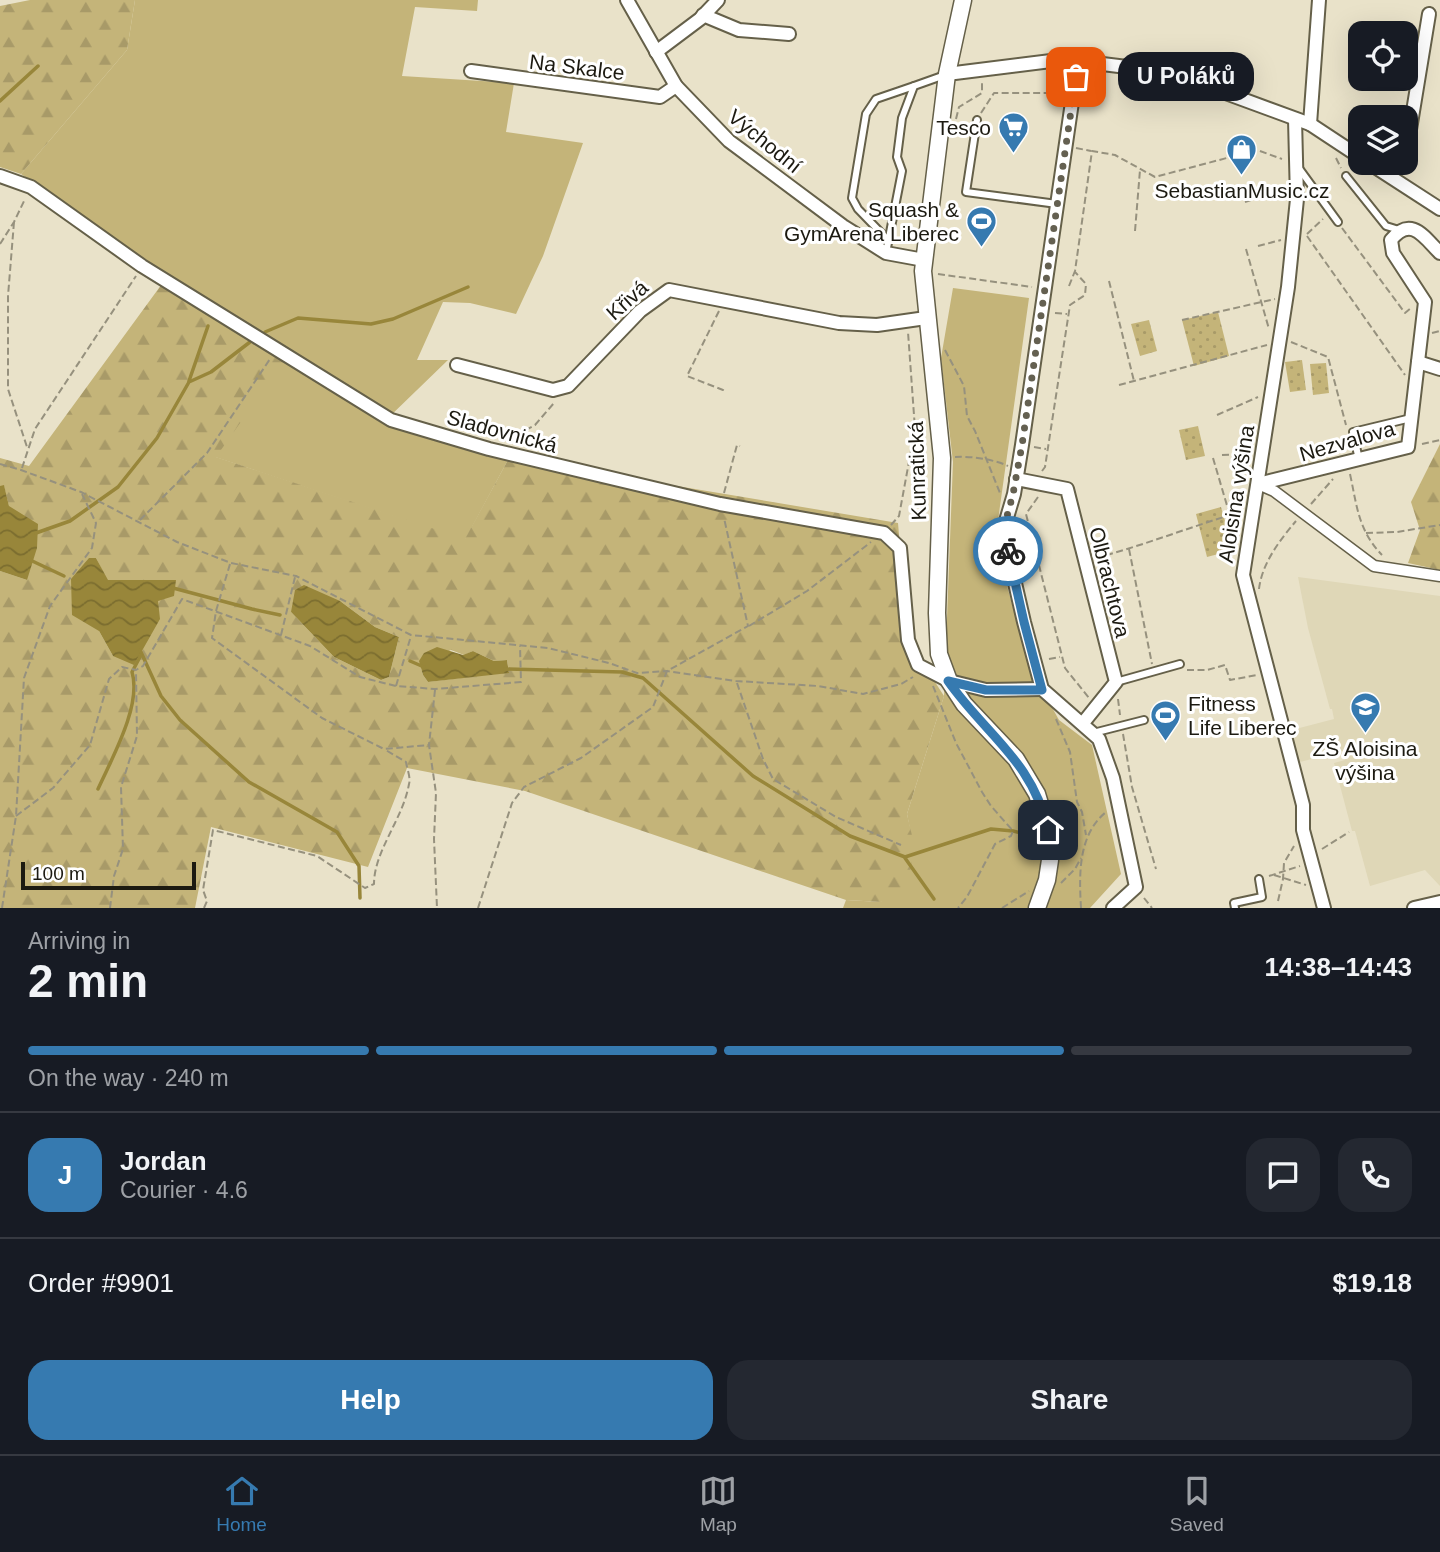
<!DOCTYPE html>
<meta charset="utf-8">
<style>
body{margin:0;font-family:Arial,sans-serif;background:#242831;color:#f1f3f6;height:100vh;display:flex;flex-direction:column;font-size:26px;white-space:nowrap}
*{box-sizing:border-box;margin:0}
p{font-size:23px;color:#9ea1a6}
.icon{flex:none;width:38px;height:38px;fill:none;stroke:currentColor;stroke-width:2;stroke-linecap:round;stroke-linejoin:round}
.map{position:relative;height:908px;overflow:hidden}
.panel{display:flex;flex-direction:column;background:#171b24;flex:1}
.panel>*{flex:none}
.buttons{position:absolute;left:1348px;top:21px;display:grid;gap:14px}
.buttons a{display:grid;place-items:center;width:70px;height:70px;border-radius:14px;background:#171b24;box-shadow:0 7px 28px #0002;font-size:35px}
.scale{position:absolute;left:21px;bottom:18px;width:175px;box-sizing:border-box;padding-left:7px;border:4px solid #1c1a11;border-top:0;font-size:19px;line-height:24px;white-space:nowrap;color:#1c1a11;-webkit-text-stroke:5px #fff;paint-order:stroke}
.pin{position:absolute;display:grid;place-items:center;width:60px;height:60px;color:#fff;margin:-30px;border-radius:14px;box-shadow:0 4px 10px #0006}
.courier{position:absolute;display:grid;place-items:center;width:70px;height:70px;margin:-35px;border:5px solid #367ab0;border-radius:50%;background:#fff;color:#222;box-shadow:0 2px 9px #0007}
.bubble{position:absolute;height:49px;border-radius:21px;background:#171b24;box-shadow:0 7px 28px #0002;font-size:23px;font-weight:700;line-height:49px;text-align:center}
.summary em{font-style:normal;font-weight:700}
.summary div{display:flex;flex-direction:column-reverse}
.summary{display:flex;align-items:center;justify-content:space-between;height:119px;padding:0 28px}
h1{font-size:46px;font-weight:700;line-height:52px}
.bar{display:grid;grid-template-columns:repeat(4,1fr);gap:10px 7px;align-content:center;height:84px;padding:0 28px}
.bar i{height:9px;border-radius:5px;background:#363941}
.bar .on{background:#367ab0}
.bar p{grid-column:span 4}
.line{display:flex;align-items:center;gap:18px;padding:0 28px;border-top:2px solid #363941}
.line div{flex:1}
.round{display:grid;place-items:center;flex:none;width:74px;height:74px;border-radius:21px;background:#242831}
.primary-button{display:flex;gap:14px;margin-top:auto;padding:14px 28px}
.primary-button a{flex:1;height:80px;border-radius:21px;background:#367ab0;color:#fff;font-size:28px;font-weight:700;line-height:80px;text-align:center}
.primary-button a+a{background:#242831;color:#f1f3f6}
.tab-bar{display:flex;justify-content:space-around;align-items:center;height:98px;border-top:2px solid #363941;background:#171b24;font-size:19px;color:#9ea1a6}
.tab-bar a{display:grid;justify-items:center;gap:4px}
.tab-bar .on{color:#367ab0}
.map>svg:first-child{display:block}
.built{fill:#dfd7b7}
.green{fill:#c4b479}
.forest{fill:url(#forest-firs);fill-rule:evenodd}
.park{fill:url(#park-dots)}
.water{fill:url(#water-waves)}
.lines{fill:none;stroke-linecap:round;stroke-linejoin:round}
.stream{stroke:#98863a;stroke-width:3.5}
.service-casing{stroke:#656049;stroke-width:10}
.pedestrian-casing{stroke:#656049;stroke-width:13}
.minor-casing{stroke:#656049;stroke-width:16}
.tertiary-casing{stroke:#656049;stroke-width:19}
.path{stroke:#96917e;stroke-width:2;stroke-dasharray:7 3.5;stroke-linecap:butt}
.service{stroke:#fff;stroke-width:6}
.pedestrian{stroke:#fff;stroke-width:10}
.minor{stroke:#fff;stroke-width:12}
.tertiary{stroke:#fff;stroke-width:16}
.done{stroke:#646051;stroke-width:7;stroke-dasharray:0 12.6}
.route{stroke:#367ab0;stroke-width:9}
.labels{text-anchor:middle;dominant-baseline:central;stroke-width:6;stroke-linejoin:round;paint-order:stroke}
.street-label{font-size:21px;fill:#1c1a11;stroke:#fff}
.poi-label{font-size:21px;fill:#1c1a11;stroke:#fff;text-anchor:end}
</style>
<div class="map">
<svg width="1440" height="908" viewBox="0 0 1440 908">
<defs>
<pattern id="forest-firs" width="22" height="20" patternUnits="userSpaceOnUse" patternTransform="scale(1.75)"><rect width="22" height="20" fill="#c4b479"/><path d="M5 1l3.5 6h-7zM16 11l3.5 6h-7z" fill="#a89a68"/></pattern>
<pattern id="park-dots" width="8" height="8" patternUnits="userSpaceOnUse" patternTransform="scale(1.75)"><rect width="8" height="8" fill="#c4b479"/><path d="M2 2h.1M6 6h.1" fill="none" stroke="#a89a68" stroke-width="1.8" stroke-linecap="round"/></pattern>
<pattern id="water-waves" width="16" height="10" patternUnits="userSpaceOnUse" patternTransform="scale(1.75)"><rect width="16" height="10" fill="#98863a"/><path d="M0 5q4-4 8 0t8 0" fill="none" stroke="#7b6d2f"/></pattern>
</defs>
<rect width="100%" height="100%" fill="#e9e2c9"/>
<!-- built -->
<polygon class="built" points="1298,577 1440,596 1440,886 1425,870 1370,886 1355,831 1352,831 1334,763 1345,760 1343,751 1296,763 1288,731 1334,719 1332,709 1330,709 1308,628"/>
<!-- green -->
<g class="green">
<polygon points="135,0 478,0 477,11 415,7 402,76 514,83 506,132 583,143 543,256 516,314 470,303 443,302 417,360 448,360 386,420 509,458 465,540 215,457 167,277 21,174 127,50"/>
<polygon points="953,288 1029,298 995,542 1029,666 1059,720 1092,745 1121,874 1090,908 843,908 846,900 881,902 913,844 907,814 944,696 953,462 941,358"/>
</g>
<!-- forest -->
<g class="forest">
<polygon points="30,0 135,0 127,50 21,174 0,167 0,6"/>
<path d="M167 277 286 358 216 457 465 539 509 458 898 523 908 640 944 696 907 814 914 844 908 888 881 902 846 900 525 791 407 768 368 867 211 827 195 908H0V571L27 580 4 486H0V458L29 466ZM96 558 107 580 113 656 99 631ZM340 601 375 627 399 637 389 677 381 680 334 657 291 612ZM451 650 464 655 473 651 494 661 507 660 509 672 428 682 423 675 420 664Z"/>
<polygon points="1440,444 1440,570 1408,563 1420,530 1411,502"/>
</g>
<!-- park -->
<g class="park">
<polygon points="1218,312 1229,356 1194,366 1182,320"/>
<polygon points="1149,320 1157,351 1140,356 1131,324"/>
<polygon points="1302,360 1306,390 1290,392 1285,362"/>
<polygon points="1326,363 1329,393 1313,395 1310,364"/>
<polygon points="1198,426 1205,456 1186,460 1179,430"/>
<polygon points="1221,507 1233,550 1207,557 1196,514"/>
</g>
<!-- water -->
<g class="water">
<polygon points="4,485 9,506 38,524 37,548 27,580 0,571 0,486"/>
<polygon points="89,558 96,558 108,580 176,580 174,596 158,601 160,619 134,665 113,656 99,631 72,615 71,579"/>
<polygon points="304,585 340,601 375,627 399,637 389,677 381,680 334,657 291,612 295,590"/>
<polygon points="437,647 463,655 473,651 494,661 507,660 509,673 428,682 423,675 419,661 424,653"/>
</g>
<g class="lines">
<!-- stream -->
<g class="stream">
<polyline points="0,101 38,66"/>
<polyline points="265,332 298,318 371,324 393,319 468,287"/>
<polyline points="189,381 208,326"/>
<polyline points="36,533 70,521 118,487 157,438 189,382 211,372 250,342"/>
<polyline points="28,559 64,576"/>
<polyline points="173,588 252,609 280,615"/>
<polyline points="140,650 161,696 180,720 249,782 337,832 359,866 360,898"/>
<polyline points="410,661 424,667"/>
<polyline points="505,669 622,672 643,678 753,776 850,836 905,857 991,829 1013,831 1030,835"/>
<path d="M98 789C112 758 142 705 132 672L141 655"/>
<polyline points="905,858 934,899"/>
</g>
<defs>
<g id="service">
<polyline points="977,120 966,192 1057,204"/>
<polyline points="1298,167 1338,222"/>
<polyline points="1346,176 1386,226 1399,230"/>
<polyline points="888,240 858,209 852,198 866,114 876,99 914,86"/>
<polyline points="886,253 902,171 897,157 902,118 914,86 945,75"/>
<polyline points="1359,460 1353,432 1411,418"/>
<polyline points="1116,682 1180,664"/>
<polyline points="1093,733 1144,720"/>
<polyline points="1235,908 1234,903 1262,897 1259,879"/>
</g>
<polyline id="pedestrian" points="1258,484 1274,491 1374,566 1440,576"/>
<g id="minor">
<polyline points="627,0 676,86 729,141 843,226 867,241 886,253 924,260"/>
<polyline points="703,15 739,30 789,34"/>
<polyline points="656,52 700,19 718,0"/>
<polyline points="1078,61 1022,445 1014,494 1003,531 1024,622 1042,689 1099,739 1113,778 1136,887 1113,908"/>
<polyline points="471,71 660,97 676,86"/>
<polyline points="947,74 1051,61 1078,61 1135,68 1204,85 1310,124 1360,157"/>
<polyline points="1295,119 1297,199 1288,287 1243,575 1303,805 1303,830 1324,908"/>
<polyline points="1310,124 1319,0"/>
<polyline points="1405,160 1429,14"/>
<polyline points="1369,163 1440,209"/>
<polyline points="0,176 31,187 142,266 391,420 489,449 720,504 884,533 900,548 908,640 918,665 949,681 986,690 1042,689"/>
<polyline points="1418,362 1440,369"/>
<polyline points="457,365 553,390 568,386 640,311 669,290 839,323 877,325 926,318"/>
<polyline points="1016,479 1067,489 1116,682 1083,723"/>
<path d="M1258 484 1408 447 1425 302 1393 253 1391 240C1411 215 1424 237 1440 253"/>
<polyline points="1414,908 1440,902"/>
</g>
<polyline id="tertiary" points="963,0 947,74 923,271 942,458 937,613 939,654 949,681 964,704 1016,759 1037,794 1048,830 1050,860 1047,880 1037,908"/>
</defs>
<!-- service casing -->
<use href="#service" class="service-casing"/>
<!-- pedestrian casing -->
<use href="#pedestrian" class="pedestrian-casing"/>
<!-- minor casing -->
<use href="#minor" class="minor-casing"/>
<!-- tertiary casing -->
<use href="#tertiary" class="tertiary-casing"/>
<!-- path -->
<g class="path">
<polyline points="981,113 994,93 1059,93"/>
<polyline points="956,119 959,107 982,93 982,83"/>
<polyline points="1076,148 1091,151"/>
<polyline points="1336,158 1341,168"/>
<polyline points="1245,202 1285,189"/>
<polyline points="14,222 8,296 8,389 27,447"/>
<polyline points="1342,228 1405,313 1411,308"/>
<polyline points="1135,231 1140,170"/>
<polyline points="1307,234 1323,219"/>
<polyline points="1307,236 1405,375"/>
<polyline points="0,244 14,222 25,199"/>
<polyline points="1258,246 1281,240"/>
<polyline points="1246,249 1269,329"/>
<polyline points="938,274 1032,287"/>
<polyline points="1109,281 1134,381"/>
<polyline points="1069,286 1075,271 1092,151 1115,155 1155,177 1257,150 1282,159"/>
<polyline points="719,311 687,376 723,390 724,386"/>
<polyline points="1055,313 1067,314"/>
<polyline points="1182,320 1275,299"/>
<polyline points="1432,333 1440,331"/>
<polyline points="1291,342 1328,357 1346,425"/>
<polyline points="945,350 964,386 967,416 975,431 1000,493"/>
<polyline points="1119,385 1267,345"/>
<polyline points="1217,415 1258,397"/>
<polyline points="507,440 535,425 554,403"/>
<polyline points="1422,444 1440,440"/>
<polyline points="1034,447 1046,449"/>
<polyline points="1222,455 1251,454"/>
<path d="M955 457C971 456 993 459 1008 466"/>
<polyline points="1213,458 1236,536"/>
<polyline points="0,464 21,470 81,492 177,542 231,563 296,576 411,635 548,648 609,663 637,673 667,671 736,681 818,686 863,694 901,684 913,677"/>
<polyline points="22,468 35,429 136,276"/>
<polyline points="1042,471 1045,467 1070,305 1085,295 1086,284 1075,272"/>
<path d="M1350 474C1357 506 1358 530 1382 555"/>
<polyline points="724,493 737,445 740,446"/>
<polyline points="1038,497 1026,514 1065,668 1089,698"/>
<polyline points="1311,504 1333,479"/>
<polyline points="140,520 207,453 270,359"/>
<polyline points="891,525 899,516 915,429 908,332"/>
<polyline points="1016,528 1027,525"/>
<polyline points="1366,533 1397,532 1440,525"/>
<polyline points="1129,549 1152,664"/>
<path d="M1096 558C1141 546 1185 529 1230 515"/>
<polyline points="230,564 216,611 212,638 322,718 384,749 429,745"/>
<path d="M1259 589C1262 563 1280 540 1296 521"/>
<polyline points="749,626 807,591 871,542"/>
<polyline points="281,635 295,577"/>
<polyline points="1049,659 1060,657"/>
<polyline points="1187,670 1207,670 1225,665 1230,680 1257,675"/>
<polyline points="737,683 763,759 773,779 836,817 901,845"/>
<polyline points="396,686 411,636"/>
<polyline points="933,686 956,743 982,792 991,806 1013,831 1011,836 995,844 967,897 958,908"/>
<polyline points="435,690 429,745 436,793 434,839 437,908"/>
<polyline points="1118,699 1120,715"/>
<polyline points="1056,719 1070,752 1077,802 1082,812 1086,835"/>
<polyline points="1123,734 1132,787 1156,869"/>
<polyline points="16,816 53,788 90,745 109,679 122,667 136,670 143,666 182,599 310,646 360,677 396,686 435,689 521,682 520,646"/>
<polyline points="1322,849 1349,832"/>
<polyline points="1274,875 1306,885"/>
<polyline points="1269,876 1300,866"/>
<polyline points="1061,883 1075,869 1081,858"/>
<polyline points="1144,898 1152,908"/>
<polyline points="1278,901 1283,879 1284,863 1294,846"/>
<polyline points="2,908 16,816 24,678 50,606 92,548 96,523 82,494"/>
<polyline points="110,908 114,876 123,849 121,787 137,736 136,671"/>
<path d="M204 908 207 901 203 890 213 830 317 856 365 888 374 884C374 851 403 819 409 784 411 778 407 769 406 762L384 749"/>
<polyline points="478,908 512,803 524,787 581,758 653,707 667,671 748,626 724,518"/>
<polyline points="1002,908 1029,891"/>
<path d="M1081 908C1079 874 1078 835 1106 812"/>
</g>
<!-- service -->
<use href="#service" class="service"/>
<!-- pedestrian -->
<use href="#pedestrian" class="pedestrian"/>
<!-- minor -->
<use href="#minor" class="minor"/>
<!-- tertiary -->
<use href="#tertiary" class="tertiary"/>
</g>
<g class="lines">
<!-- done -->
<polyline class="done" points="1008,551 1003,531 1013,494 1022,445 1076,77"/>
<!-- route -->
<path class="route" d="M1008 551 1024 622 1042 690H986L948 681C986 735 1033 761 1048 830"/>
</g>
<!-- icons -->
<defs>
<symbol id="supermarket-pin" viewBox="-11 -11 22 30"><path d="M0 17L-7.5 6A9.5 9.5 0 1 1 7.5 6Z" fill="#367ab0" stroke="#fff"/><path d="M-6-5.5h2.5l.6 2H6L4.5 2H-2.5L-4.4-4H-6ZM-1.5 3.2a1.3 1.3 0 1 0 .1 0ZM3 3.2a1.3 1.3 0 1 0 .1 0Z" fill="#fff"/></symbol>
<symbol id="shop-pin" viewBox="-11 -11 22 30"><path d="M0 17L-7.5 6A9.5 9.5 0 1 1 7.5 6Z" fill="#367ab0" stroke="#fff"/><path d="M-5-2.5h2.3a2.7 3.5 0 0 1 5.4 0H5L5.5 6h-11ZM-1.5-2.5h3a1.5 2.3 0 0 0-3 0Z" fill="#fff"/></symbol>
<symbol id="stadium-pin" viewBox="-11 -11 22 30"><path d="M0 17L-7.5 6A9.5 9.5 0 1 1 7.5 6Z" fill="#367ab0" stroke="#fff"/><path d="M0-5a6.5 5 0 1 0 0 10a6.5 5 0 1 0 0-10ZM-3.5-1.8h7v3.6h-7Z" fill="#fff"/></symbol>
<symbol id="school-pin" viewBox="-11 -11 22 30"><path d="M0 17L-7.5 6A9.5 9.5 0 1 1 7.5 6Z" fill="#367ab0" stroke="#fff"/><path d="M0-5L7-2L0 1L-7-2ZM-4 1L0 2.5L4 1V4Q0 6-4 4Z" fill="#fff"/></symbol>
</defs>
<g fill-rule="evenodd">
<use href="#supermarket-pin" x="996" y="110" width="35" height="47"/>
<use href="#shop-pin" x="1224" y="132" width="35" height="47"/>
<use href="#stadium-pin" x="964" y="204" width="35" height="47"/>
<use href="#school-pin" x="1348" y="690" width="35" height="47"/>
<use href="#stadium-pin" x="1148" y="698" width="35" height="47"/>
</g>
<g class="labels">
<!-- street labels -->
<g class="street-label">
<text transform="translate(577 67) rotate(7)">Na Skalce</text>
<text transform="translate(765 141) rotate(39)">Východní</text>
<text transform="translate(627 300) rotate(-42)">Křivá</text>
<text transform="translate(502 431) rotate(15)">Sladovnická</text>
<text transform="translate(1347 441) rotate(-16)">Nezvalova</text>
<text transform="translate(917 471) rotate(-92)">Kunratická</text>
<text transform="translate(1236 494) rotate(-81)">Aloisina výšina</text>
<text transform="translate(1110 582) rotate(76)">Olbrachtova</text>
</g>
<!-- poi labels -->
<g class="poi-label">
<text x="991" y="127">Tesco</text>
<text x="1242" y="190" text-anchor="middle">SebastianMusic.cz</text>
<text x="959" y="209">Squash &amp;<tspan x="959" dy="24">GymArena Liberec</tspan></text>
<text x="1188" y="703" text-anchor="start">Fitness<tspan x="1188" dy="24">Life Liberec</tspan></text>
<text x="1365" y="748" text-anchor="middle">ZŠ Aloisina<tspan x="1365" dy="24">výšina</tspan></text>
</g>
</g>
</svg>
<div class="buttons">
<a><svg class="icon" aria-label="locate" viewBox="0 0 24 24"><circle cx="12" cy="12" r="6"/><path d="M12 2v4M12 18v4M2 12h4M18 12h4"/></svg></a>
<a><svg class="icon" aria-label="layers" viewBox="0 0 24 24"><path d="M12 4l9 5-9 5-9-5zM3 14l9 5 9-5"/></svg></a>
</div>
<div class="scale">100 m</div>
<div class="pin" style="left:1076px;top:77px;background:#ea580c"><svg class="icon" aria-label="bag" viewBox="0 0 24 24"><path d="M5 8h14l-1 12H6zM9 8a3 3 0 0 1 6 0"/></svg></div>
<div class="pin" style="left:1048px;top:830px;background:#1f2937"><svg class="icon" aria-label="home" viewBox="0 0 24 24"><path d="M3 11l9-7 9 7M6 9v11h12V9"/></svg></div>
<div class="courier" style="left:1008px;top:551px"><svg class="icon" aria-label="bike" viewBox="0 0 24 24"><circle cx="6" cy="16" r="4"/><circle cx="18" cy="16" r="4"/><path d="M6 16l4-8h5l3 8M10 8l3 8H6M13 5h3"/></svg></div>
<div class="bubble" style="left:1118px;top:52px;width:136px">U Poláků</div>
</div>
<section class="panel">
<div class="summary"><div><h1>2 min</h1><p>Arriving in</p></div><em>14:38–14:43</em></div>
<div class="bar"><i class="on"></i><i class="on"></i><i class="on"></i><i></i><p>On the way · 240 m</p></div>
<div class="line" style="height:126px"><b class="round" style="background:#367ab0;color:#fff">J</b><div><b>Jordan</b><p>Courier · 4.6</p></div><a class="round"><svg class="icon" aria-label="chat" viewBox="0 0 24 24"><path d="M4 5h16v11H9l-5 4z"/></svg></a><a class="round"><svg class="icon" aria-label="phone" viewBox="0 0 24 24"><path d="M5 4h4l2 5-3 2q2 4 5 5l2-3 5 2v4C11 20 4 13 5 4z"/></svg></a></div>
<div class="line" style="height:91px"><div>Order #9901</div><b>$19.18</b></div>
<div class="primary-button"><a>Help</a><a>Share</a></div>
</section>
<nav class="tab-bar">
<a class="on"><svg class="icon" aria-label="home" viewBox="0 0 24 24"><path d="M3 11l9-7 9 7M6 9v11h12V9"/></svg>Home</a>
<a><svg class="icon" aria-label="map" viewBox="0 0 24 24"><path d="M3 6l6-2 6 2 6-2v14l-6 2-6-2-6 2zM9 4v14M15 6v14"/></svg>Map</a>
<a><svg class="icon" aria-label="saved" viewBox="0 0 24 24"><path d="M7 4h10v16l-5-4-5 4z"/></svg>Saved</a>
</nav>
